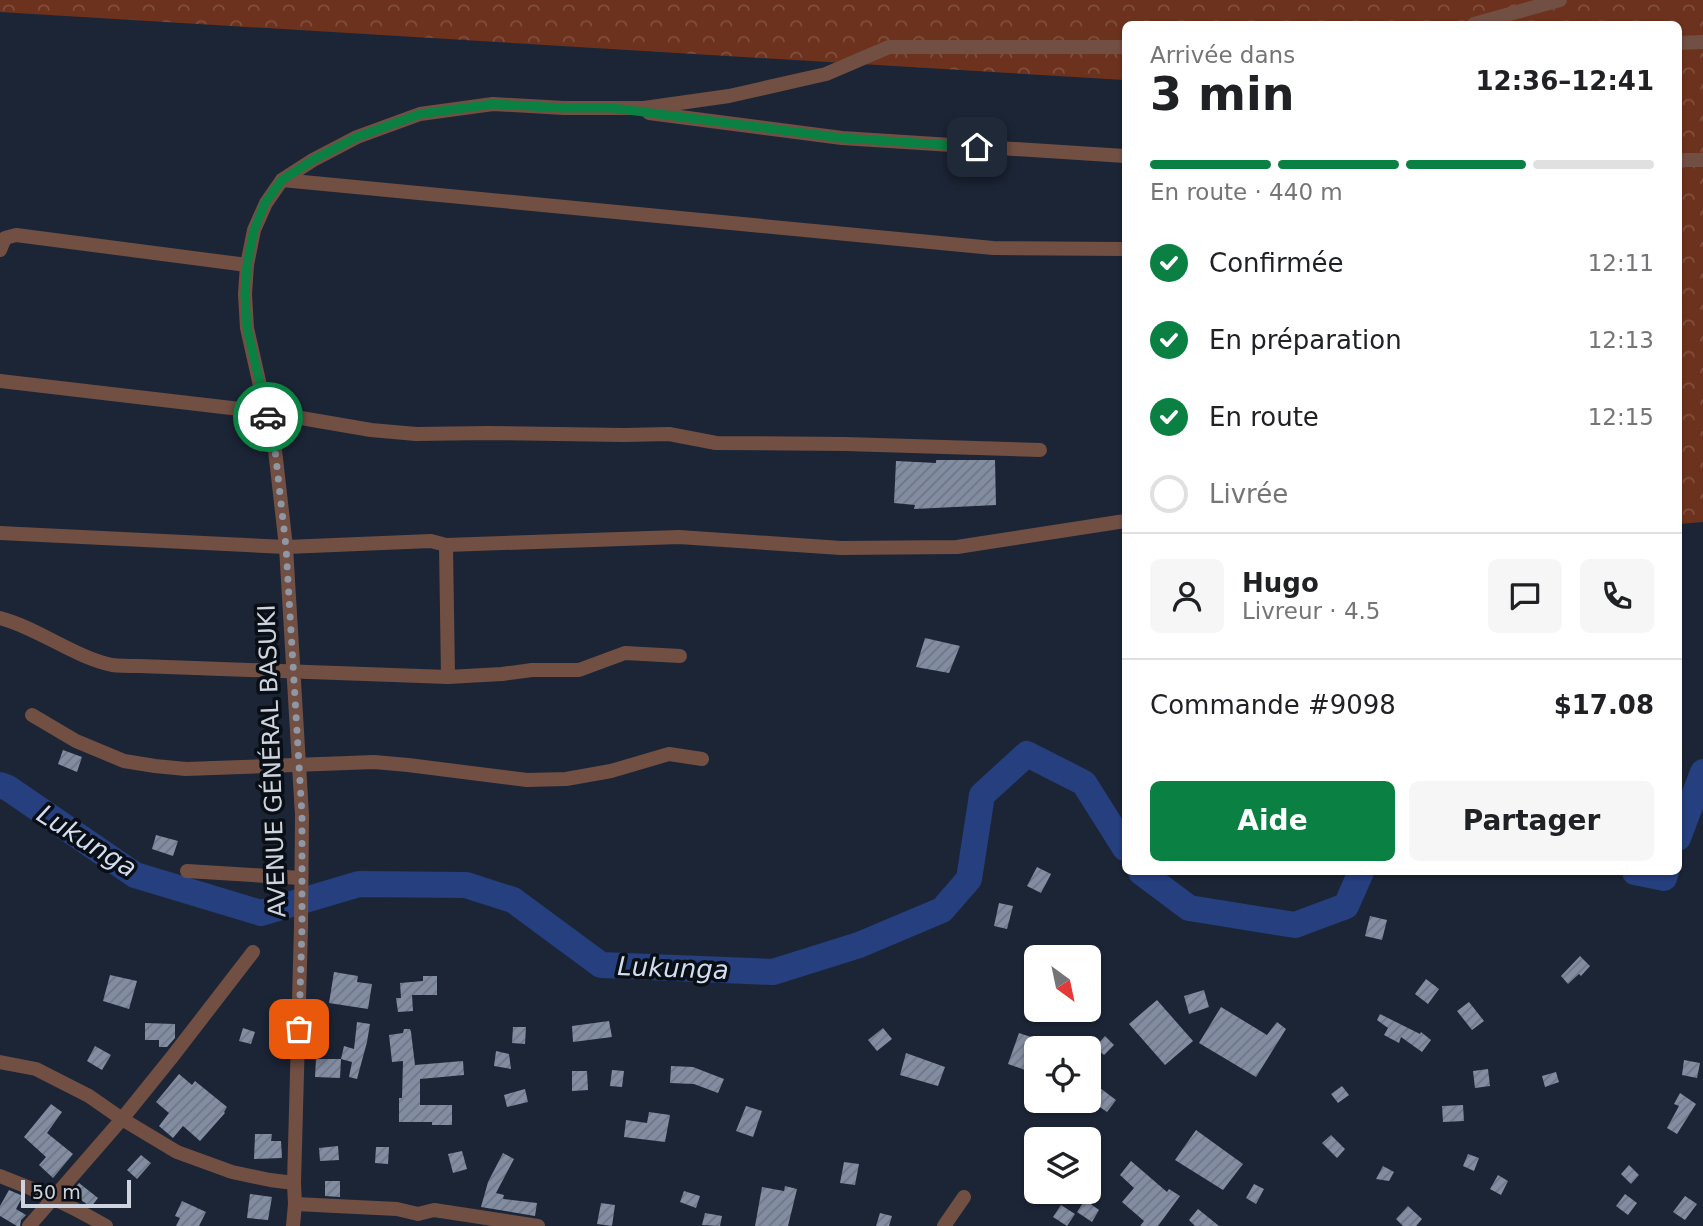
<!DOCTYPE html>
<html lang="fr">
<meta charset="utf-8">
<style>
body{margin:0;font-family:"DejaVu Sans",sans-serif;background:#f6f6f6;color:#202124;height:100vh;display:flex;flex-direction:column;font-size:26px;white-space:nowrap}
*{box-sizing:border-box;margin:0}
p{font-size:23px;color:#757577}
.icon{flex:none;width:38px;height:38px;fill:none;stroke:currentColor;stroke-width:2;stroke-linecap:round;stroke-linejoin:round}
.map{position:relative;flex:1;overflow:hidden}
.side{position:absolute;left:1122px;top:21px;width:560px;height:854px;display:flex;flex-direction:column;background:#fff;border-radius:10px;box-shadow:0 2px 5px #0004}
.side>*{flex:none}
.needle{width:46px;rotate:147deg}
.buttons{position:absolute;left:1024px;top:945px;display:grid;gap:14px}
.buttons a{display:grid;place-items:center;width:77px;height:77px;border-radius:10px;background:#fff;box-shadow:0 2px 5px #0004;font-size:35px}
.scale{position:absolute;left:21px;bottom:18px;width:110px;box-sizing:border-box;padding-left:7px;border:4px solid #ced4df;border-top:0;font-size:19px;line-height:24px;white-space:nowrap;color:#ced4df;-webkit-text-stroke:5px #0a0e15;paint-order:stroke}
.pin{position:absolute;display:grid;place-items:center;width:60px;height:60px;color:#fff;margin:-30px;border-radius:14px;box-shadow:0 4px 10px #0006}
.courier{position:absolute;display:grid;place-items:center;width:70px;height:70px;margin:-35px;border:5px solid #0b8043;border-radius:50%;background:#fff;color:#222;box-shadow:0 2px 9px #0007}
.head em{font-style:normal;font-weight:700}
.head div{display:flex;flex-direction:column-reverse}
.head{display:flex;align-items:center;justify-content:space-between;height:119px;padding:0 28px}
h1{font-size:46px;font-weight:700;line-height:52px}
.bar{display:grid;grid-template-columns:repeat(4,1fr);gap:10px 7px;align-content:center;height:84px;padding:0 28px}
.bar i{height:9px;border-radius:5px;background:#e0e0e0}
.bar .current{background:#0b8043}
.bar p{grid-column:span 4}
.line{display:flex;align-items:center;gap:18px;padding:0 28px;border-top:2px solid #e0e0e0}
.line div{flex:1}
.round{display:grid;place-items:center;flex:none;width:74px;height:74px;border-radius:10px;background:#f6f6f6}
ol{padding:0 28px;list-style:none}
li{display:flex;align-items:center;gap:21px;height:77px}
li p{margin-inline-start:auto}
li .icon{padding:7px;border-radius:50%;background:#0b8043;color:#fff;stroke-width:4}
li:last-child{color:#757577}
li i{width:38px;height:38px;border:4px solid #e0e0e0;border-radius:50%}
.cta{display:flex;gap:14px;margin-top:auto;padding:14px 28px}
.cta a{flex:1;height:80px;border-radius:10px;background:#0b8043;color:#fff;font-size:28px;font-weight:700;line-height:80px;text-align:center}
.cta a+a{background:#f6f6f6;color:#202124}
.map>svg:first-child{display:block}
.forest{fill:url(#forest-crowns)}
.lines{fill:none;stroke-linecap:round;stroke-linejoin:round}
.river{stroke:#253f7f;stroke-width:26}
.building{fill:url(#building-hatch)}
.minor{stroke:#724f43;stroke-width:14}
.done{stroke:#9097a4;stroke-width:7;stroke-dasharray:0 12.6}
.route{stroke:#0b8043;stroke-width:9}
.labels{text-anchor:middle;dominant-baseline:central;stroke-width:7;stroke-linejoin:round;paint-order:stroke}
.street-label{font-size:24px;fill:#ced4df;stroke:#0a0e15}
.water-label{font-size:26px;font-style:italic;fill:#d3ddf0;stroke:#0a0e15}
</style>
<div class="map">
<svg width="1703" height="1226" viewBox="0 0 1703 1226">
<defs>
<pattern id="forest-crowns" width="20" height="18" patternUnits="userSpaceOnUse" patternTransform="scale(1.75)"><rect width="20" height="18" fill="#6d321d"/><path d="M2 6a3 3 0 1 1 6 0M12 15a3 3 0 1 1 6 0" fill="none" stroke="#814f3d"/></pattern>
<pattern id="building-hatch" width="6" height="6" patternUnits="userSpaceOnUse" patternTransform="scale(1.75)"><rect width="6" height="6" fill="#838da2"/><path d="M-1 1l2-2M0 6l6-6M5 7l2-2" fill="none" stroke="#6e7686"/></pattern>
</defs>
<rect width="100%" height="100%" fill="#1c2536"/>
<!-- forest -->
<polygon class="forest" points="0,0 1703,0 1703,522 1678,524 1678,24 1125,24 1125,80 0,12"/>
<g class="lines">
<!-- river -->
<g class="river">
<polyline points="0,785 8,788 135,875 261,913 359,884 466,885 513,900 601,965 773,972 859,945 942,910 969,879 982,795 1027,754 1084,783 1125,848"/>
<polyline points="1678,838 1703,772"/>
<polyline points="1141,872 1189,908 1295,925 1346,906 1361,872"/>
<polyline points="1635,872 1664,878 1666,872"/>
</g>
</g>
<!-- building -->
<g class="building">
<polygon points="936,460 995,460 996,505 914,509 915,505 894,503 896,461 936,463"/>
<polygon points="925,638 960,646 949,673 916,667"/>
<polygon points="63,750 82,757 77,772 58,764"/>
<polygon points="156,835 178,841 173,856 152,849"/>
<polygon points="1037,867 1051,874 1041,893 1027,886"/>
<polygon points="999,903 1013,906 1007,929 994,926"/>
<polygon points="1370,916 1387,920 1382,940 1365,936"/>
<polygon points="1580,956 1590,966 1581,976 1579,974 1568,984 1561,976"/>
<polygon points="334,972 358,976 357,982 372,984 368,1009 329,1003"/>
<polygon points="110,975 137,981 129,1009 103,1001"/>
<polygon points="423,976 437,976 437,995 412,995 413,1011 398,1012 396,998 401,998 400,983 423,981"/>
<polygon points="1426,979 1439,989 1428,1004 1415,994"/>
<polygon points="1204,990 1209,1007 1189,1014 1184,996"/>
<polygon points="1157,1000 1193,1041 1165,1065 1129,1024"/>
<polygon points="1469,1002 1484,1021 1472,1030 1457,1011"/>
<polygon points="1221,1007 1267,1035 1277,1022 1286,1029 1256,1077 1199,1043"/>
<polygon points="1380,1014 1420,1034 1421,1032 1431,1040 1422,1052 1401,1037 1399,1043 1384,1035 1388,1028 1377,1020"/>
<polygon points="609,1021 612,1037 573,1042 572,1026"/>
<polygon points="357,1022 370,1024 367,1042 357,1079 349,1077 352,1062 341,1059 344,1046 354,1049"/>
<polygon points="145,1023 175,1024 175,1038 167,1047 159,1047 159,1040 145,1040"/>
<polygon points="513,1027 526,1027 525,1044 512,1043"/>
<polygon points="243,1028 255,1032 251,1044 239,1041"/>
<polygon points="883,1028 892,1039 877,1051 868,1040"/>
<polygon points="404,1029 410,1029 411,1032 415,1065 463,1061 464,1075 420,1079 420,1105 452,1105 452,1125 432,1125 432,1122 399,1122 399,1098 402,1098 403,1061 392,1062 389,1035 403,1033"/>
<polygon points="1019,1033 1034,1038 1028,1053 1031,1054 1025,1070 1008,1064"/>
<polygon points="1105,1036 1114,1045 1104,1055 1095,1047"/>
<polygon points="95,1046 111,1055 102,1070 87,1061"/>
<polygon points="496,1051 509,1054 511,1069 494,1066"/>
<polygon points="906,1053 945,1067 938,1086 900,1075"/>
<polygon points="316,1059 341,1059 340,1078 315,1077"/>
<polygon points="1684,1060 1700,1063 1697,1078 1682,1075"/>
<polygon points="671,1066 693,1067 724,1079 718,1093 694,1084 670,1083"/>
<polygon points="1488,1069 1490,1086 1475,1088 1473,1071"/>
<polygon points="612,1070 624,1071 622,1087 610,1086"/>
<polygon points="572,1071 587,1071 588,1090 572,1091"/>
<polygon points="1556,1072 1559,1082 1545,1087 1542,1076"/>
<polygon points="179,1074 192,1085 195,1081 227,1107 224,1112 225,1113 200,1141 183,1126 173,1138 159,1126 169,1113 156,1102"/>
<polygon points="1088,1079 1116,1100 1107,1112 1088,1099"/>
<polygon points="1342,1086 1349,1095 1338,1103 1331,1094"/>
<polygon points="525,1089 528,1102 507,1107 504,1095"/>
<polygon points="1680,1093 1696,1104 1677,1134 1667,1128 1679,1106 1674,1104"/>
<polygon points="51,1104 62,1112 47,1133 73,1154 53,1178 39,1165 46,1157 24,1137"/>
<polygon points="1463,1105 1464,1121 1443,1122 1442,1106"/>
<polygon points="746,1106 762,1111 753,1137 736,1131"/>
<polygon points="649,1112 670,1115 665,1142 624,1137 626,1120 647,1123"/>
<polygon points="1196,1130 1243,1164 1223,1190 1175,1160"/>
<polygon points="255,1134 272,1134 271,1141 281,1141 282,1158 254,1159"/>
<polygon points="1331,1135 1345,1149 1337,1158 1322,1143"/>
<polygon points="338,1146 339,1160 320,1161 319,1148"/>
<polygon points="376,1147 389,1147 388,1164 375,1163"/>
<polygon points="462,1151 467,1169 453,1173 448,1154"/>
<polygon points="503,1153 514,1159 496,1193 504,1195 503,1199 537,1203 535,1216 481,1207 488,1182"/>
<polygon points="1468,1154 1479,1158 1474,1171 1463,1166"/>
<polygon points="141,1155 151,1163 137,1179 127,1170"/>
<polygon points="1131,1161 1167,1192 1169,1189 1180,1196 1158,1226 1140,1226 1144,1221 1122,1202 1134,1188 1120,1175"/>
<polygon points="844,1162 859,1164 855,1185 840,1183"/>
<polygon points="1629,1165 1639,1175 1631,1184 1621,1174"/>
<polygon points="1383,1166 1394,1172 1389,1181 1376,1179"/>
<polygon points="1498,1175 1508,1181 1501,1195 1490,1189"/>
<polygon points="325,1181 340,1181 340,1197 325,1196"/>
<polygon points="79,1183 98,1198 91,1207 71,1193"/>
<polygon points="1254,1184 1264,1189 1256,1204 1246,1198"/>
<polygon points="785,1186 797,1189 788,1226 755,1226 762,1187 784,1191"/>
<polygon points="9,1190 23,1196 16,1209 26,1215 21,1220 20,1226 17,1226 0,1216 0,1206"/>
<polygon points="684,1191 700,1196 696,1208 680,1202"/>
<polygon points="250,1194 272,1197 268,1220 247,1218"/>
<polygon points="1625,1194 1637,1203 1628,1215 1616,1206"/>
<polygon points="1685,1196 1697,1204 1685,1220 1673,1212"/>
<polygon points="1085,1200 1099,1210 1092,1222 1077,1212"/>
<polygon points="182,1201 206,1212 199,1226 176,1226 180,1218 175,1216"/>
<polygon points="601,1203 615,1205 612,1226 597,1224"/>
<polygon points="1061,1205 1075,1214 1067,1226 1053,1217"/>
<polygon points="1408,1206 1422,1219 1416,1226 1403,1226 1396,1219"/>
<polygon points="1198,1209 1219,1226 1195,1226 1189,1220"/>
<polygon points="705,1213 722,1216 720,1226 702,1225"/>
<polygon points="880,1213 892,1216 889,1226 876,1226"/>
</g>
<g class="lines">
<!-- minor -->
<g class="minor">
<polyline points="1474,24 1560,0"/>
<polyline points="1678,43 1703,42"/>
<polyline points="649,113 842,138 1125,156"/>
<polyline points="1678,160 1703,160"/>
<polyline points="282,180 993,248 1125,249"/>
<polyline points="0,250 5,238 16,235 247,265"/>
<polyline points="0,381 266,412 371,430 416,434 488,433 624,435 669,434 716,443 845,444 1040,450"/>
<polyline points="0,533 286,547 431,541 446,545 679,537 841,548 957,547 1125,521"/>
<polyline points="446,545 448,677"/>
<path d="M0 618C38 628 74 657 112 665 120 666 130 666 139 666L448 677 502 674 532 670H579L625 653 680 656"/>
<polyline points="32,715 76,741 124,761 155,766 186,769 374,762 408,765 527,780 566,779 611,771 669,754 702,759"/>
<polyline points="187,871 301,878"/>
<polyline points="0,1062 36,1069 89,1096 122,1119 177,1152 232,1172 270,1180 294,1183"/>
<path d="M0 1176C37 1190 72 1206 106 1226"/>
<polyline points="295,1204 397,1209 418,1214 434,1210 538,1226"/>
<polyline points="29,1226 122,1119 172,1057 253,952"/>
<polyline points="293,1226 295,1204 294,1183 301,927 302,815 286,547 274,441 266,412 247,328 245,294 247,265 254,230 266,203 282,180 313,160 357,137 420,114 493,104 564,108 644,108 729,96 826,74 889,47 1125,47"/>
<polyline points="944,1226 964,1197"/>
</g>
</g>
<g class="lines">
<!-- done -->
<polyline class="done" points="268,417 274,441 286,547 302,815 302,927 299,1029"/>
<!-- route -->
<polyline class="route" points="268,417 247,328 245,294 247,265 254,230 265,203 282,180 313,160 357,137 420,114 493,104 564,108 613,108 842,138 977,147"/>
</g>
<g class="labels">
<!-- street labels -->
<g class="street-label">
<text transform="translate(272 761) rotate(-92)">AVENUE GÉNÉRAL BASUKI</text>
</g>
<!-- water labels -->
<g class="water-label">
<text transform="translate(87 841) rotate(32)">Lukunga</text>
<text transform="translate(673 968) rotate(2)">Lukunga</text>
</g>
</g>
</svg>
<div class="buttons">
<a><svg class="needle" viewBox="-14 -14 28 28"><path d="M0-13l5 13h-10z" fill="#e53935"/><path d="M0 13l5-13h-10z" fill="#757577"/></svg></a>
<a><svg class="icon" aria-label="locate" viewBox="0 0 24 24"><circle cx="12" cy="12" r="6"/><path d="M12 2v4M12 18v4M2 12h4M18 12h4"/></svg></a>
<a><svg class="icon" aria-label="layers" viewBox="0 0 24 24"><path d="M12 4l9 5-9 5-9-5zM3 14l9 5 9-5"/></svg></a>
</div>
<div class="scale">50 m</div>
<div class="pin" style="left:299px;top:1029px;background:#ea580c"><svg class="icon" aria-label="bag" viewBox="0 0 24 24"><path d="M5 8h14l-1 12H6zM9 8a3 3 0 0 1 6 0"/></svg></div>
<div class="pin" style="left:977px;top:147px;background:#1f2937"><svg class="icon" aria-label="home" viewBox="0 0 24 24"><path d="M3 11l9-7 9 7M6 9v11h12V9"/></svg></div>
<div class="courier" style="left:268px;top:417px"><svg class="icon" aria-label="car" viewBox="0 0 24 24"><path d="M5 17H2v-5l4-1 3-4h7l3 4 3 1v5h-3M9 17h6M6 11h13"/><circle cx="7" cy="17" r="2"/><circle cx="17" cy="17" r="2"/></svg></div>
<section class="side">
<div class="head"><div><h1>3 min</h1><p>Arrivée dans</p></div><em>12:36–12:41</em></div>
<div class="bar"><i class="current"></i><i class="current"></i><i class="current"></i><i></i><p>En route · 440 m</p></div>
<ol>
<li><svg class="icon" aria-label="check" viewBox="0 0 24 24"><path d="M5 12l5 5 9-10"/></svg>Confirmée<p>12:11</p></li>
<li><svg class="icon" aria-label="check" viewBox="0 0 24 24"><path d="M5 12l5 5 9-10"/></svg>En préparation<p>12:13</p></li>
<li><svg class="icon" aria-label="check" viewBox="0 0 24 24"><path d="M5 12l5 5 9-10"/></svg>En route<p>12:15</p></li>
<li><i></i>Livrée</li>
</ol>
<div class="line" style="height:126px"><a class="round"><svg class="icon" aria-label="person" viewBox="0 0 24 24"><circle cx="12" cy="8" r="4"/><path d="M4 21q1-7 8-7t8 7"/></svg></a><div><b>Hugo</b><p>Livreur · 4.5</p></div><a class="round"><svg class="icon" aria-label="chat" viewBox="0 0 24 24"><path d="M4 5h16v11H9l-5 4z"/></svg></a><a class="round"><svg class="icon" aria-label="phone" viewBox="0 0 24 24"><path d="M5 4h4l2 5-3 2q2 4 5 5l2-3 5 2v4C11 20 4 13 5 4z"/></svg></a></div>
<div class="line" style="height:91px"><div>Commande #9098</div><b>$17.08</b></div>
<div class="cta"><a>Aide</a><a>Partager</a></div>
</section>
</div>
